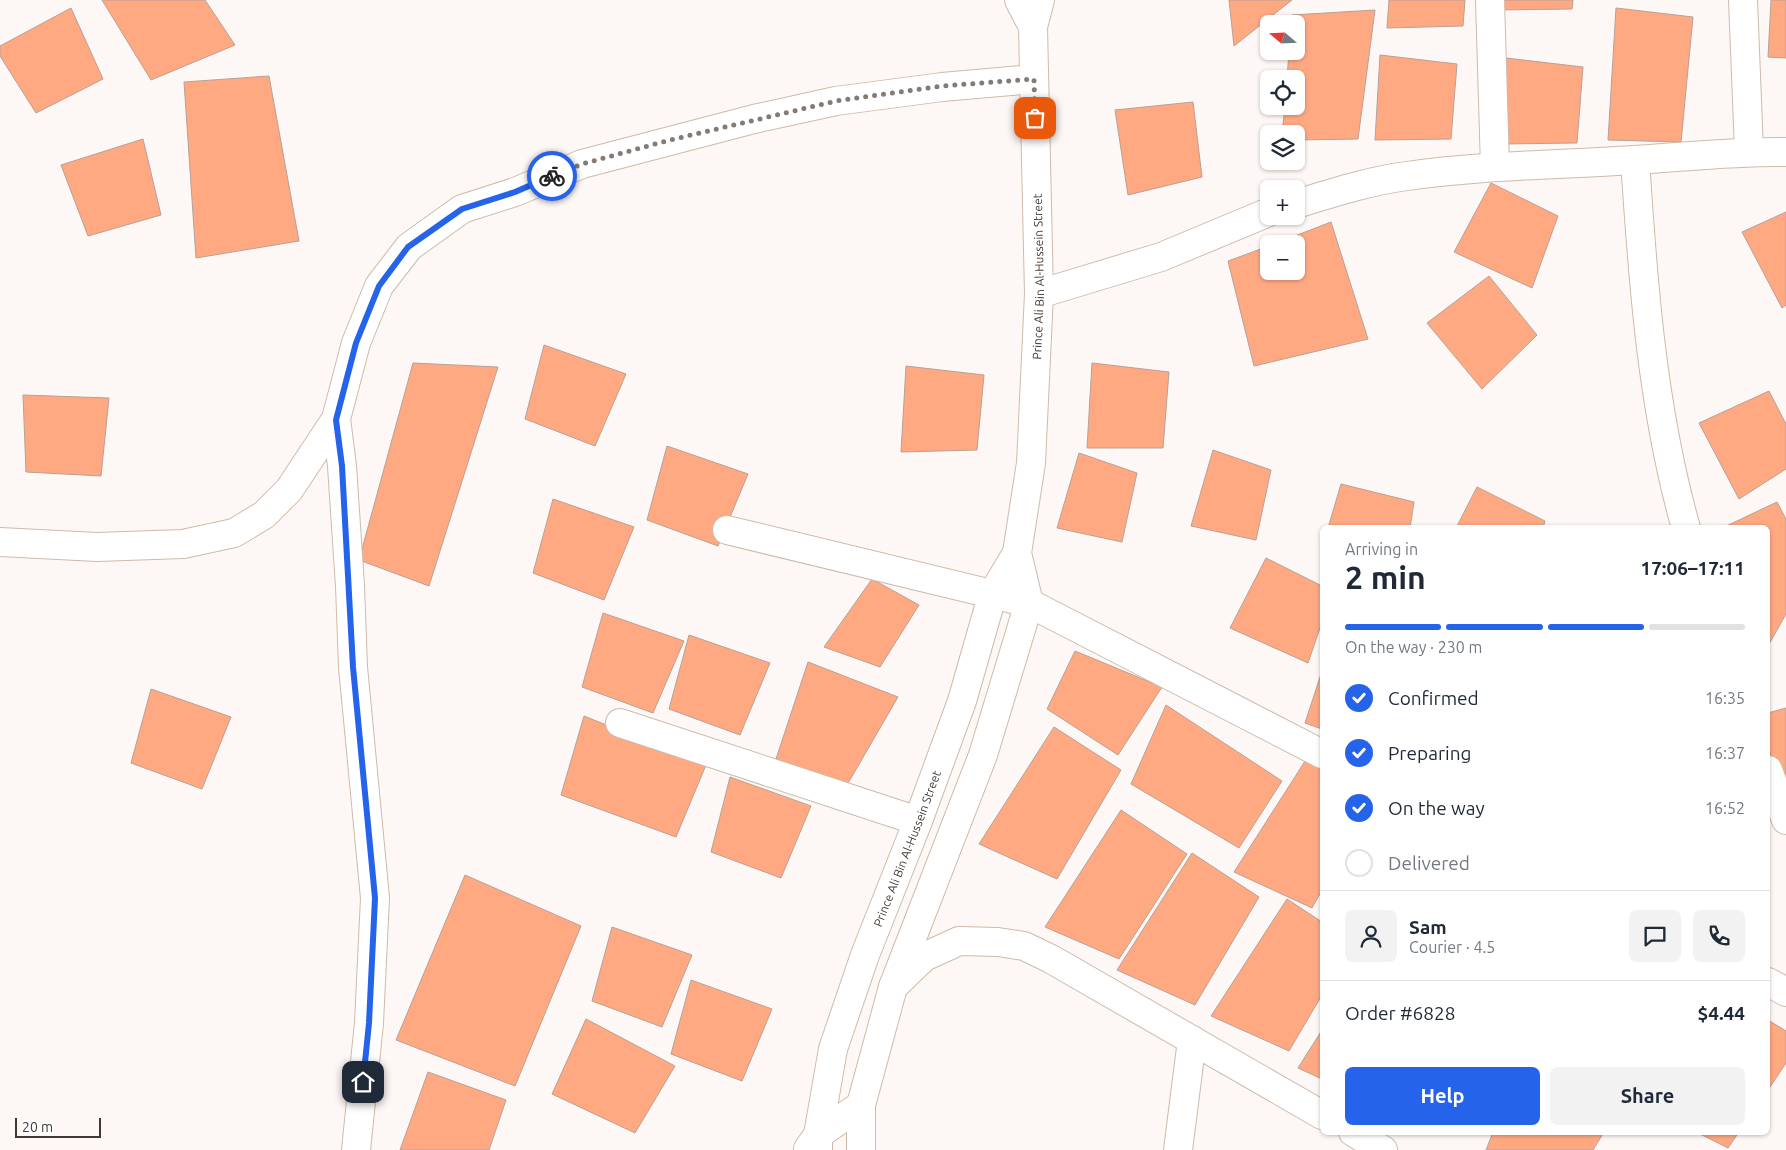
<!DOCTYPE html>
<meta charset="utf-8">
<style>
body{margin:0;font-family:Ubuntu,sans-serif;background:#f2f2f3;color:#1f2937;height:100vh;display:flex;flex-direction:column;font-size:19px;white-space:nowrap}
*{box-sizing:border-box;margin:0}
p{font-size:16px;color:#747a83}
.icon{flex:none;width:28px;height:28px;fill:none;stroke:currentColor;stroke-width:2;stroke-linecap:round;stroke-linejoin:round}
.map{position:relative;flex:1;overflow:hidden}
.sheet{position:absolute;left:1320px;top:525px;width:450px;height:610px;display:flex;flex-direction:column;background:#fff;border-radius:8px;box-shadow:0 1px 4px #0004}
.sheet>*{flex:none}
.needle{width:32px;rotate:289deg}
.controls{position:absolute;left:1260px;top:15px;display:grid;gap:10px}
.controls a{display:grid;place-items:center;width:45px;height:45px;border-radius:8px;background:#fff;box-shadow:0 1px 4px #0004;font-size:25px}
.scale{position:absolute;left:15px;bottom:12px;width:86px;box-sizing:border-box;padding-left:5px;border:2px solid #413832;border-top:0;font-size:14px;line-height:18px;white-space:nowrap;color:#413832;-webkit-text-stroke:4px #fff;paint-order:stroke}
.pin{position:absolute;display:grid;place-items:center;width:42px;height:42px;color:#fff;margin:-21px;border-radius:10px;box-shadow:0 2px 8px #0006}
.courier{position:absolute;display:grid;place-items:center;width:50px;height:50px;margin:-25px;border:4px solid #2563eb;border-radius:50%;background:#fff;color:#222;box-shadow:0 1px 6px #0007}
.overview em{font-style:normal;font-weight:700}
.overview div{display:flex;flex-direction:column-reverse}
.overview{display:flex;align-items:center;justify-content:space-between;height:85px;padding:0 25px}
h1{font-size:32px;font-weight:700;line-height:38px}
.bar{display:grid;grid-template-columns:repeat(4,1fr);gap:8px 5px;align-content:center;height:60px;padding:0 25px}
.bar i{height:6px;border-radius:4px;background:#e0e1e3}
.bar .on{background:#2563eb}
.bar p{grid-column:span 4}
.line{display:flex;align-items:center;gap:12px;padding:0 25px;border-top:1px solid #e0e1e3}
.line div{flex:1}
.round{display:grid;place-items:center;flex:none;width:52px;height:52px;border-radius:8px;background:#f2f2f3}
ol{padding:0 25px;list-style:none}
li{display:flex;align-items:center;gap:15px;height:55px}
li p{margin-inline-start:auto}
li .icon{padding:5px;border-radius:50%;background:#2563eb;color:#fff;stroke-width:4}
li:last-child{color:#747a83}
li i{width:28px;height:28px;border:2px solid #e0e1e3;border-radius:50%}
.action{display:flex;gap:10px;margin-top:auto;padding:10px 25px}
.action a{flex:1;height:58px;border-radius:8px;background:#2563eb;color:#fff;font-size:20px;font-weight:700;line-height:58px;text-align:center}
.action a+a{background:#f2f2f3;color:#1f2937}
.map>svg:first-child{display:block}
.building{fill:#ffa983;stroke:#b9a095}
.lines{fill:none;stroke-linecap:round;stroke-linejoin:round}
.minor-casing{stroke:#cfbaa9;stroke-width:30}
.tertiary-casing{stroke:#cfbaa9;stroke-width:30}
.minor{stroke:#fff;stroke-width:28}
.tertiary{stroke:#fff;stroke-width:28}
.done{stroke:#837b76;stroke-width:5;stroke-dasharray:0 9}
.route{stroke:#2563eb;stroke-width:6}
.labels{text-anchor:middle;dominant-baseline:central;stroke-width:4;stroke-linejoin:round;paint-order:stroke}
.street-label{font-size:12px;fill:#413832;stroke:#fff}
</style>
<div class="map">
<svg width="1786" height="1150" viewBox="0 0 1786 1150">
<rect width="100%" height="100%" fill="#fdf8f5"/>
<!-- building -->
<g class="building">
<polygon points="102,0 205,0 235,45 151,80"/>
<polygon points="1229,0 1292,0 1234,46"/>
<polygon points="1389,0 1465,0 1463,26 1387,28"/>
<polygon points="1496,0 1573,0 1572,9 1496,10"/>
<polygon points="1771,0 1786,0 1786,58 1768,57"/>
<polygon points="71,8 103,79 36,113 0,56 0,46"/>
<polygon points="1616,8 1693,17 1681,142 1608,140"/>
<polygon points="1375,10 1358,139 1296,140 1296,134 1282,134 1285,106 1296,106 1296,79 1287,79 1289,51 1296,51 1296,24 1292,24 1292,15"/>
<polygon points="1380,55 1457,64 1451,139 1375,140"/>
<polygon points="1506,58 1583,67 1577,143 1501,144"/>
<polygon points="269,76 299,241 196,258 184,82"/>
<polygon points="1193,102 1202,177 1128,195 1115,110"/>
<polygon points="143,139 161,215 88,236 61,165"/>
<polygon points="1491,183 1558,216 1532,288 1454,252"/>
<polygon points="1786,212 1786,305 1782,308 1742,232"/>
<polygon points="1331,222 1368,339 1254,366 1228,261 1269,246 1269,271 1296,271 1296,244 1274,244"/>
<polygon points="1489,276 1537,335 1482,389 1427,323"/>
<polygon points="544,345 626,374 595,446 525,419"/>
<polygon points="413,363 498,367 429,586 359,560"/>
<polygon points="1092,363 1169,372 1163,448 1087,448"/>
<polygon points="906,366 984,375 977,450 901,452"/>
<polygon points="1769,391 1786,424 1786,469 1739,499 1699,423"/>
<polygon points="23,395 109,398 101,476 26,472"/>
<polygon points="667,446 748,474 718,546 647,520"/>
<polygon points="1213,450 1271,470 1256,540 1191,526"/>
<polygon points="1079,453 1137,473 1122,542 1057,528"/>
<polygon points="1341,484 1414,502 1410,528 1328,528"/>
<polygon points="1477,487 1545,521 1543,528 1456,528"/>
<polygon points="553,499 634,527 604,600 533,573"/>
<polygon points="1777,502 1786,519 1786,614 1768,646 1768,528 1722,528"/>
<polygon points="1266,558 1322,586 1322,622 1308,663 1230,628"/>
<polygon points="872,579 919,605 880,667 824,647"/>
<polygon points="603,613 684,641 653,713 582,687"/>
<polygon points="689,635 770,663 740,735 669,709"/>
<polygon points="1075,651 1162,687 1118,755 1047,709"/>
<polygon points="808,662 898,697 847,785 776,759"/>
<polygon points="1322,671 1322,729 1305,723"/>
<polygon points="151,689 231,717 202,789 131,763"/>
<polygon points="1166,705 1282,781 1239,848 1131,784"/>
<polygon points="1786,708 1786,797 1785,797 1768,747 1768,713"/>
<polygon points="584,716 706,765 676,837 561,795"/>
<polygon points="1054,727 1121,770 1057,879 979,844"/>
<polygon points="1309,755 1322,764 1322,890 1312,908 1234,872"/>
<polygon points="730,777 811,806 781,878 711,852"/>
<polygon points="1121,810 1187,854 1119,959 1045,927"/>
<polygon points="1192,853 1259,897 1195,1005 1117,970"/>
<polygon points="465,875 581,926 515,1086 396,1040"/>
<polygon points="1287,899 1322,922 1322,995 1289,1051 1211,1016"/>
<polygon points="612,927 692,955 662,1027 592,1001"/>
<polygon points="691,980 772,1009 742,1081 671,1054"/>
<polygon points="586,1019 675,1066 635,1133 552,1094"/>
<polygon points="1768,1020 1786,1031 1786,1063 1768,1090"/>
<polygon points="1322,1030 1322,1079 1298,1068"/>
<polygon points="428,1072 506,1100 489,1150 400,1150"/>
<polygon points="1493,1132 1604,1132 1593,1150 1486,1150"/>
<polygon points="1696,1132 1739,1132 1728,1148"/>
</g>
<g class="lines">
<defs>
<g id="minor">
<polyline points="1019,0 1033,27"/>
<polyline points="1490,0 1495,167"/>
<polyline points="1743,0 1749,151"/>
<path d="M1635 160C1643 283 1652 408 1686 528"/>
<path d="M1296 204C1332 193 1369 181 1407 176 1482 165 1559 165 1634 160 1685 157 1735 151 1786 152"/>
<polyline points="1039,294 1161,257 1269,212"/>
<polyline points="336,419 342,466 350,586 353,667 375,898 369,1023 356,1150"/>
<polyline points="727,530 1029,603 1322,754"/>
<polyline points="0,542 97,547 183,544 234,533 264,515 289,490 336,419 356,343 379,286 409,247 462,209 515,192 582,164 754,119 836,101 942,87 1034,79"/>
<polyline points="620,723 918,821"/>
<polyline points="1768,770 1786,820"/>
<polyline points="1768,982 1786,992"/>
<polyline points="893,987 924,957 959,941 998,942 1024,946 1051,959 1322,1115"/>
<polyline points="1353,1132 1383,1150"/>
<polyline points="808,1149 818,1135 861,1105"/>
<polyline points="1178,1150 1192,1040"/>
</g>
<g id="tertiary">
<path id="s1" d="M818 1150V1135L833 1049 865 955 918 821 962 701 993 593 1017 553"/>
<path id="s2" d="M861 1150V1105L893 987 983 755 1029 603 1017 553 1031 463 1039 294 1033 27 1040 0"/>
</g>
</defs>
<!-- minor casing -->
<use href="#minor" class="minor-casing"/>
<!-- tertiary casing -->
<use href="#tertiary" class="tertiary-casing"/>
<!-- minor -->
<use href="#minor" class="minor"/>
<!-- tertiary -->
<use href="#tertiary" class="tertiary"/>
</g>
<g class="lines">
<!-- done -->
<polyline class="done" points="552,176 582,164 666,141 836,101 942,86 1034,79 1035,118"/>
<!-- route -->
<polyline class="route" points="363,1082 369,1023 375,898 353,667 342,466 336,420 356,343 379,286 408,247 462,209 515,192 552,176"/>
</g>
<g class="labels">
<!-- street labels -->
<g class="street-label">
<text stroke="none"><textPath href="#s2" startOffset="904">Prince Ali Bin Al-Hussein Street</textPath></text>
<text stroke="none"><textPath href="#s1" startOffset="316">Prince Ali Bin Al-Hussein Street</textPath></text>
</g>
</g>
</svg>
<div class="controls">
<a><svg class="needle" viewBox="-14 -14 28 28"><path d="M0-13l5 13h-10z" fill="#e53935"/><path d="M0 13l5-13h-10z" fill="#747a83"/></svg></a>
<a><svg class="icon" aria-label="locate" viewBox="0 0 24 24"><circle cx="12" cy="12" r="6"/><path d="M12 2v4M12 18v4M2 12h4M18 12h4"/></svg></a>
<a><svg class="icon" aria-label="layers" viewBox="0 0 24 24"><path d="M12 4l9 5-9 5-9-5zM3 14l9 5 9-5"/></svg></a>
<a>+</a>
<a>−</a>
</div>
<div class="scale">20 m</div>
<div class="pin" style="left:1035px;top:118px;background:#ea580c"><svg class="icon" aria-label="bag" viewBox="0 0 24 24"><path d="M5 8h14l-1 12H6zM9 8a3 3 0 0 1 6 0"/></svg></div>
<div class="pin" style="left:363px;top:1082px;background:#1f2937"><svg class="icon" aria-label="home" viewBox="0 0 24 24"><path d="M3 11l9-7 9 7M6 9v11h12V9"/></svg></div>
<div class="courier" style="left:552px;top:176px"><svg class="icon" aria-label="bike" viewBox="0 0 24 24"><circle cx="6" cy="16" r="4"/><circle cx="18" cy="16" r="4"/><path d="M6 16l4-8h5l3 8M10 8l3 8H6M13 5h3"/></svg></div>
<section class="sheet">
<div class="overview"><div><h1>2 min</h1><p>Arriving in</p></div><em>17:06–17:11</em></div>
<div class="bar"><i class="on"></i><i class="on"></i><i class="on"></i><i></i><p>On the way · 230 m</p></div>
<ol>
<li><svg class="icon" aria-label="check" viewBox="0 0 24 24"><path d="M5 12l5 5 9-10"/></svg>Confirmed<p>16:35</p></li>
<li><svg class="icon" aria-label="check" viewBox="0 0 24 24"><path d="M5 12l5 5 9-10"/></svg>Preparing<p>16:37</p></li>
<li><svg class="icon" aria-label="check" viewBox="0 0 24 24"><path d="M5 12l5 5 9-10"/></svg>On the way<p>16:52</p></li>
<li><i></i>Delivered</li>
</ol>
<div class="line" style="height:90px"><a class="round"><svg class="icon" aria-label="person" viewBox="0 0 24 24"><circle cx="12" cy="8" r="4"/><path d="M4 21q1-7 8-7t8 7"/></svg></a><div><b>Sam</b><p>Courier · 4.5</p></div><a class="round"><svg class="icon" aria-label="chat" viewBox="0 0 24 24"><path d="M4 5h16v11H9l-5 4z"/></svg></a><a class="round"><svg class="icon" aria-label="phone" viewBox="0 0 24 24"><path d="M5 4h4l2 5-3 2q2 4 5 5l2-3 5 2v4C11 20 4 13 5 4z"/></svg></a></div>
<div class="line" style="height:65px"><div>Order #6828</div><b>$4.44</b></div>
<div class="action"><a>Help</a><a>Share</a></div>
</section>
</div>
